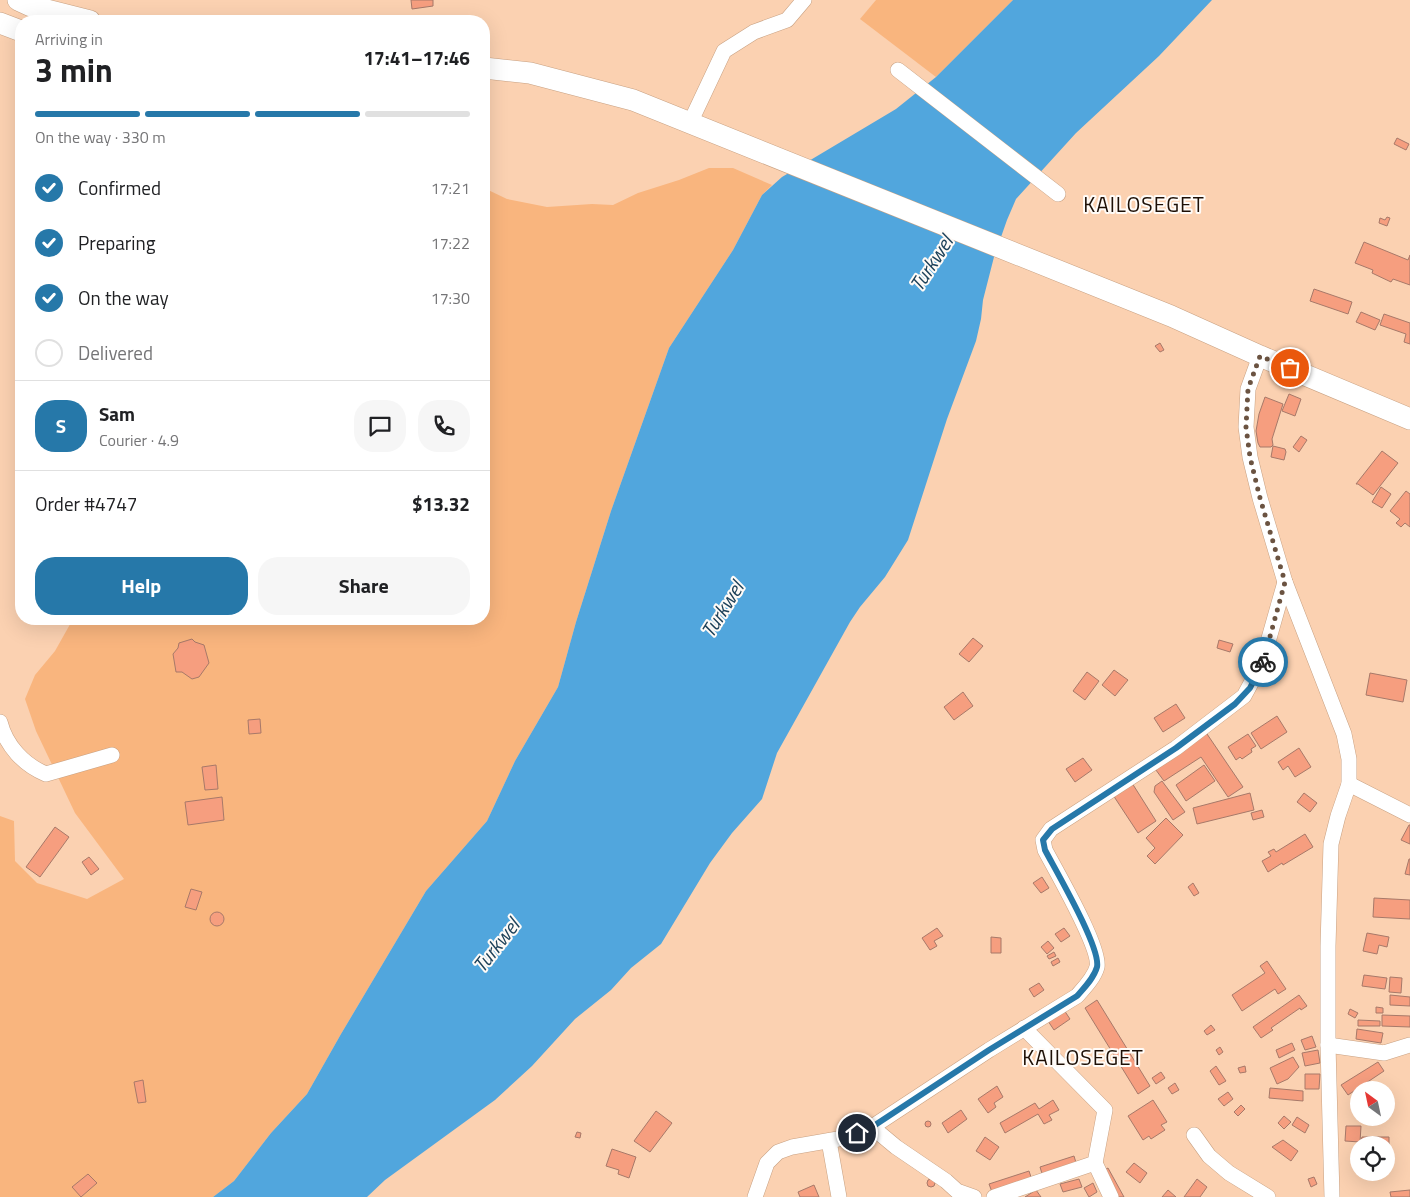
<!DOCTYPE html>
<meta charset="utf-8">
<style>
body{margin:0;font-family:"Titillium Web",sans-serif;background:#f6f6f6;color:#202124;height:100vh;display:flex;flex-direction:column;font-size:19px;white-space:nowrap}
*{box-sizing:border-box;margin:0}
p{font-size:16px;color:#757577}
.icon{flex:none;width:28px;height:28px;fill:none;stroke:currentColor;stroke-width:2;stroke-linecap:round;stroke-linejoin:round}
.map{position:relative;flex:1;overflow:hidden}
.drawer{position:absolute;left:15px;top:15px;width:475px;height:610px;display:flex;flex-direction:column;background:#fff;border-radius:20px;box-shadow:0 5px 20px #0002}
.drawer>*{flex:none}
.needle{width:32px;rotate:327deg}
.fabs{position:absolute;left:1350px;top:1081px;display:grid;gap:10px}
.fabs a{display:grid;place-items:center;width:45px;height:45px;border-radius:50%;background:#fff;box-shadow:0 5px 20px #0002;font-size:25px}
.pin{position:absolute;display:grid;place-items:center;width:42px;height:42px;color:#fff;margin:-21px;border:2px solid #fff;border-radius:50%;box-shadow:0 1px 5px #0007}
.courier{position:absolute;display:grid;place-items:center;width:50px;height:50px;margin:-25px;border:4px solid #2678a9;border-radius:50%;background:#fff;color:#222;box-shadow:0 1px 6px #0007}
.summary em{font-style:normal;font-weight:700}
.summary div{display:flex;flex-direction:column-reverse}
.summary{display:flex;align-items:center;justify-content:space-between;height:85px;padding:0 20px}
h1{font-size:32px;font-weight:700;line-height:38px}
.bar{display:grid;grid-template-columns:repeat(4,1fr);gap:8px 5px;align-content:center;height:60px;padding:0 20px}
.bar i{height:6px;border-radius:4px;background:#e0e0e0}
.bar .selected{background:#2678a9}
.bar p{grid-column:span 4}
.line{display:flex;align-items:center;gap:12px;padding:0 20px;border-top:1px solid #e0e0e0}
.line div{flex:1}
.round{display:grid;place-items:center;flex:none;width:52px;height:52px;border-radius:20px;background:#f6f6f6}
ol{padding:0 20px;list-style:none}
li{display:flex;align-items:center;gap:15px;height:55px}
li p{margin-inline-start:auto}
li .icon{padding:5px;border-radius:50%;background:#2678a9;color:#fff;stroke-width:4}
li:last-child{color:#757577}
li i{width:28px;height:28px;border:2px solid #e0e0e0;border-radius:50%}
.button{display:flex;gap:10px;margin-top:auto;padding:10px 20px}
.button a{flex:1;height:58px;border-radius:20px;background:#2678a9;color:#fff;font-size:20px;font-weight:700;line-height:58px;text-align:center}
.button a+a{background:#f6f6f6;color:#202124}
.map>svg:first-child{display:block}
.green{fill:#f9b57e}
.water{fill:#51a6dd}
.building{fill:#f69e7f;stroke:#a77969}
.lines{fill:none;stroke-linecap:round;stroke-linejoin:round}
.minor-casing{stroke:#c8a182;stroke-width:16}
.highway-casing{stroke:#c8a182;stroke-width:22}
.minor{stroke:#fff;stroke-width:15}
.highway{stroke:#fff;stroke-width:21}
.done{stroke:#6b5341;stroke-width:5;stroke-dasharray:0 9}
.route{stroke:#2678a9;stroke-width:6}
.labels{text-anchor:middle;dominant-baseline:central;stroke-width:4;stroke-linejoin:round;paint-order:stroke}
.water-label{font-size:20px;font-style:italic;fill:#1e425a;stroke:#fffbf7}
.quarter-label{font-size:21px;letter-spacing:1px;fill:#1d0f05;stroke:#fffbf7}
</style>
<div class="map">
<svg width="1410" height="1197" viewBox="0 0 1410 1197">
<rect width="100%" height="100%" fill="#fbd1b1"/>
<!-- green -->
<g class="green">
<polygon points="876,0 1013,0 936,77 860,19"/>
<polygon points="709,168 733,168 772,185 762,195 733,250 669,348 611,511 576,622 558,687 515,761 487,821 426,891 341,1034 307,1094 271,1133 234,1181 213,1197 0,1197 0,816 14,821 15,861 37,883 87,899 124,879 75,813 36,731 25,699 35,675 55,651 73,619 484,619 484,188 507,199 547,207 592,204 613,205 638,193 679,180"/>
</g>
<!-- water -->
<polygon class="water" points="1013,0 1212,0 1159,56 1076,133 1016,199 1007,220 994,257 983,300 981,319 976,341 947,419 908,540 885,577 860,607 850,622 777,753 762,799 732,833 710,863 661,944 631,968 611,990 575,1019 532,1066 495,1100 385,1180 367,1197 213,1197 234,1181 271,1133 307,1094 341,1034 426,891 487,821 515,761 558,687 576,622 611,511 669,348 733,250 762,195 782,177 896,109 936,77"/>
<!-- building -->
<g class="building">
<polygon points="411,0 433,0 433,6 412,9"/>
<polygon points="1397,138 1409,144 1406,150 1394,144"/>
<polygon points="1387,217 1390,218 1387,226 1379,223 1380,218 1385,220"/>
<polygon points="1364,242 1408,260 1410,255 1410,285 1393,279 1391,282 1372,273 1373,270 1355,263"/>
<polygon points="1314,289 1352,302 1348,314 1310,301"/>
<polygon points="1361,312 1380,320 1375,330 1356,322"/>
<polygon points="1384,314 1410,323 1410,344 1404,342 1406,334 1380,325"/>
<polygon points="1160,343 1164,350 1160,352 1155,346"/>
<polygon points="1289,394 1301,399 1295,416 1282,411"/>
<polygon points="1265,397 1283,404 1272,439 1273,445 1271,447 1260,447 1258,443 1256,431 1259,414"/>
<polygon points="1301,436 1307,440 1299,452 1293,447"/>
<polygon points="1273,446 1285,449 1286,452 1284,460 1271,457"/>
<polygon points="1382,451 1398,463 1373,495 1358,484 1356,484"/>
<polygon points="1381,487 1391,494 1382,508 1372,502"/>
<polygon points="1406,491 1410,494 1410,527 1405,523 1401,527 1396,523 1400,519 1390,511"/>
<polygon points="973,638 983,646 969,662 959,654"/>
<polygon points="192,639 195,642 204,645 209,663 199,677 192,679 182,672 176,672 173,654 178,648 179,643"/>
<polygon points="1219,640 1233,644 1230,652 1217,648"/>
<polygon points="1114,670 1128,680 1115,696 1102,685"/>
<polygon points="1087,672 1099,681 1085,700 1073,691"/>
<polygon points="1370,673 1407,680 1403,702 1366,695"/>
<polygon points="963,692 973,706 954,720 944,707"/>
<polygon points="1176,704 1185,718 1163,732 1154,718"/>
<polygon points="1277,716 1287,732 1261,749 1251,733"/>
<polygon points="260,719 261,733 249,734 248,720"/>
<polygon points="1205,731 1243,787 1228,797 1201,757 1164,781 1153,766"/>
<polygon points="1248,734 1256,746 1251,749 1252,752 1242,759 1240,757 1236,760 1228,747"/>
<polygon points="1299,748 1311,767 1295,777 1288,766 1283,770 1278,762"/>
<polygon points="1083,758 1092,770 1075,782 1066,769"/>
<polygon points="216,765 218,789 205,790 202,767"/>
<polygon points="1204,765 1215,781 1186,801 1176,785"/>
<polygon points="1162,781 1185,812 1173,820 1154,792 1155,786"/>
<polygon points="1132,783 1156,821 1138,833 1113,795"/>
<polygon points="1250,793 1254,810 1197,824 1193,808"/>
<polygon points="1304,793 1317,803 1310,812 1297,802"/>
<polygon points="222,797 224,820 188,825 185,802"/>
<polygon points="1262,810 1264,817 1253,820 1251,813"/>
<polygon points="1166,818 1183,835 1155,864 1147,856 1155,848 1146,838"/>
<polygon points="1409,825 1410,825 1410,844 1401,840"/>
<polygon points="55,827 69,837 40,877 26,867"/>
<polygon points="1305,834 1313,847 1283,865 1282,863 1268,872 1262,861 1271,856 1268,852 1274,849 1276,852"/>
<polygon points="89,857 99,869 91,875 82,862"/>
<polygon points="1409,859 1410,859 1410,875 1405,874"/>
<polygon points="1042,877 1049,888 1041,893 1033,883"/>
<polygon points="1193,883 1199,893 1194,896 1188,887"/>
<polygon points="191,889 202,892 196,910 185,907"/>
<polygon points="1374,898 1410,900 1410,919 1373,917"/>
<circle cx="217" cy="919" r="7"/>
<polygon points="937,928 943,936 934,941 937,946 930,950 922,938"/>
<polygon points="1064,928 1070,936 1061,942 1055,934"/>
<polygon points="1367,933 1389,937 1387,947 1379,945 1377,954 1363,951"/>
<polygon points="991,937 1001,938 1001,953 991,953"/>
<polygon points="1048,941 1054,948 1047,954 1041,947"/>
<polygon points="1054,952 1056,956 1049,959 1047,956"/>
<polygon points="1058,958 1060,962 1053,966 1051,962"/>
<polygon points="1267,961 1286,989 1278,994 1275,989 1242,1011 1232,995 1265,973 1260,966"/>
<polygon points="1364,975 1387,978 1385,989 1362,986"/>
<polygon points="1390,977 1402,978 1401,993 1389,992"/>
<polygon points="1039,983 1044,990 1034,997 1029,989"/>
<polygon points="1299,995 1307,1006 1301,1010 1300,1008 1271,1028 1273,1030 1261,1038 1253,1027"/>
<polygon points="1390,995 1410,997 1410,1006 1390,1005"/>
<polygon points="1097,1000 1150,1086 1138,1094 1085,1008"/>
<polygon points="1376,1007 1383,1008 1383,1013 1376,1013"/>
<polygon points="1350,1009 1358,1013 1355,1018 1348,1014"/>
<polygon points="1064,1010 1070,1019 1054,1030 1048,1021"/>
<polygon points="1382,1015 1410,1016 1410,1027 1382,1026"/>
<polygon points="1358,1020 1380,1021 1380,1026 1358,1026"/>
<polygon points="1211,1025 1215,1030 1207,1035 1204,1031"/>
<polygon points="1357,1029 1383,1033 1381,1043 1356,1039"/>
<polygon points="1312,1036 1316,1047 1305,1050 1301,1040"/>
<polygon points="1292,1043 1295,1050 1279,1058 1276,1050"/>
<polygon points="1220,1047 1223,1052 1219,1055 1216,1050"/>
<polygon points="1318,1050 1320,1063 1305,1066 1302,1053"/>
<polygon points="1293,1057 1299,1067 1288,1079 1277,1084 1270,1068"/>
<polygon points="1378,1062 1384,1071 1348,1095 1341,1085"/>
<polygon points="1216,1066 1226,1081 1219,1085 1210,1071"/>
<polygon points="1245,1066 1246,1072 1240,1073 1238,1068"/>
<polygon points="1161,1072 1165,1078 1156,1084 1152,1078"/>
<polygon points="1305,1074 1320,1074 1319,1089 1305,1089"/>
<polygon points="143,1080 146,1102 138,1103 134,1082"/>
<polygon points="1175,1083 1179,1090 1172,1094 1168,1088"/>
<polygon points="997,1086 1003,1097 994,1103 996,1107 988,1113 978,1099"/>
<polygon points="1270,1088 1303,1091 1303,1101 1269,1098"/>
<polygon points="1228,1092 1233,1099 1224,1106 1218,1099"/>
<polygon points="1053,1100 1059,1110 1049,1115 1052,1120 1044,1124 1038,1114 1005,1133 1000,1123 1035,1103 1039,1109"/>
<polygon points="1153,1100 1167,1122 1161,1125 1165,1130 1151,1139 1149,1136 1143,1140 1128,1116"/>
<polygon points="1241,1105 1245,1109 1238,1116 1234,1112"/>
<polygon points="961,1110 967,1119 948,1133 942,1123"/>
<polygon points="656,1111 672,1123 650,1152 634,1141"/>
<polygon points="1284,1116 1291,1122 1284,1129 1278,1123"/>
<polygon points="1297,1117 1309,1125 1305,1133 1292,1125"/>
<circle cx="928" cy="1124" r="3"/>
<polygon points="1346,1126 1361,1126 1360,1142 1345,1141"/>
<polygon points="577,1132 581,1133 580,1138 575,1137"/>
<polygon points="985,1137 999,1147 990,1160 976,1151"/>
<polygon points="1362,1137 1389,1137 1389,1147 1386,1147 1386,1145 1360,1145"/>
<polygon points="1283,1140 1298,1151 1291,1161 1272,1147"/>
<polygon points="612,1149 636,1157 629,1178 618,1174 619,1170 606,1166"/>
<polygon points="1074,1156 1077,1166 1043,1177 1040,1167"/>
<polygon points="1134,1163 1147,1173 1140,1183 1126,1172"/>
<polygon points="1108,1168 1124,1197 1108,1197 1096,1174"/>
<polygon points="1029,1171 1033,1183 992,1192 989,1184"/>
<polygon points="88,1174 97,1183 81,1197 72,1187"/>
<polygon points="1314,1177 1317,1184 1311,1187 1308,1179"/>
<circle cx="931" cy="1183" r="4"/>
<polygon points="1079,1179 1082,1187 1063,1192 1060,1184"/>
<polygon points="1197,1179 1207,1187 1200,1197 1184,1197"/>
<polygon points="1093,1183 1097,1192 1089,1197 1084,1188"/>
<polygon points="814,1185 819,1197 800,1197 798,1192"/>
<polygon points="1036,1190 1041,1197 1025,1197"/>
<polygon points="1168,1190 1176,1197 1162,1197"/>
<polygon points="1410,1190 1410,1197 1391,1197 1390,1192"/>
</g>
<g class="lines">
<defs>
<g id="minor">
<polyline points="898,70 1058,194"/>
<polyline points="690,123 724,51 754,32 787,20 804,0"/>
<polyline points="1260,356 1248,389 1246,427 1250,457 1260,498 1285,582 1344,734 1349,759 1349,784 1338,816 1331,844 1328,946 1328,1045 1332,1197"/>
<path d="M0 722C6 746 24 765 46 774L112 755"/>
<polyline points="1349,784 1410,815"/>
<polyline points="1328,1045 1384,1053 1410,1045"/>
<polyline points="872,1127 896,1147 946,1181 957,1191 974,1197"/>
<polyline points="1194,1135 1209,1156 1229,1173 1268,1197"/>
<polyline points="829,1141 839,1197"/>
<polyline points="1095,1163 1111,1197"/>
<path d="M755 1197 767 1163 778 1152 792 1147 838 1139 872 1127 989 1050 1077 996C1084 988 1094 978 1097 967 1101 948 1056 871 1045 850L1043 840 1051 829 1176 748 1244 696 1262 663 1285 582"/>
<polyline points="994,1197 1095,1163 1105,1110 1024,1028"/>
</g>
<g id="highway">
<polyline points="18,0 31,6 90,21"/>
<polyline points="0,23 21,31"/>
<polyline points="484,68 530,73 633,100 1171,316 1260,356 1410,419"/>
</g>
</defs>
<!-- minor casing -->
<use href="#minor" class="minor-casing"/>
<!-- highway casing -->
<use href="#highway" class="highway-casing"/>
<!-- minor -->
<use href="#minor" class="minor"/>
<!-- highway -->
<use href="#highway" class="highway"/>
</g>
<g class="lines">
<!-- done -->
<polyline class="done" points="1263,662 1285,582 1260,498 1250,457 1246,427 1248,389 1260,356 1290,368"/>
<!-- route -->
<path class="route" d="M857 1133 872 1127 989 1050 1077 996C1084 988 1094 978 1097 967 1101 948 1056 871 1045 850L1043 840 1052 829 1176 748 1235 704 1250 688 1263 662"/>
</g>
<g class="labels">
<!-- water labels -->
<g class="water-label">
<text transform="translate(931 263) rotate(-57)">Turkwel</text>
<text transform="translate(722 609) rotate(-58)">Turkwel</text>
<text transform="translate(496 945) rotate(-52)">Turkwel</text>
</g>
<!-- quarter labels -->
<g class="quarter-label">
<text x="1144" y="204">KAILOSEGET</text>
<text x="1083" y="1057">KAILOSEGET</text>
</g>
</g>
</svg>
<div class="fabs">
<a><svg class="needle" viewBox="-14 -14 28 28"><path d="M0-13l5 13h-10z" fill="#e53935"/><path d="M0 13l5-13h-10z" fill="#757577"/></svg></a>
<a><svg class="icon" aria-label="locate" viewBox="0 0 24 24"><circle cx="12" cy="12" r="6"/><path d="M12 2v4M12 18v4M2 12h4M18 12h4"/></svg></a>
</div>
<div class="pin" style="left:1290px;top:368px;background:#ea580c"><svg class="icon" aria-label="bag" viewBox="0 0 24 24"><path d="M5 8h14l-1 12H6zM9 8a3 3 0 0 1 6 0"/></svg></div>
<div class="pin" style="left:857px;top:1133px;background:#1f2937"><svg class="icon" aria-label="home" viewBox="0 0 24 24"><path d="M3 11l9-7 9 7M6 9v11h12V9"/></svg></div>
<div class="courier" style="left:1263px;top:662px"><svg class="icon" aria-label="bike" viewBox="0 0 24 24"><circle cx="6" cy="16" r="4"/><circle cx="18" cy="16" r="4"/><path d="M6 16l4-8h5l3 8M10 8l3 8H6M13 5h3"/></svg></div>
<section class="drawer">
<div class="summary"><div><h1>3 min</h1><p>Arriving in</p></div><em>17:41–17:46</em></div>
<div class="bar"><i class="selected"></i><i class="selected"></i><i class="selected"></i><i></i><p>On the way · 330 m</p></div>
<ol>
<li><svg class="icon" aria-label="check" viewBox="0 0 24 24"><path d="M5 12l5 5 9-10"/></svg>Confirmed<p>17:21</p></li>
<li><svg class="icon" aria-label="check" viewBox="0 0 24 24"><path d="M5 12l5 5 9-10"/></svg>Preparing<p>17:22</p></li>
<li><svg class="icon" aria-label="check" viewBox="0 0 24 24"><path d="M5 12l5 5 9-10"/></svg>On the way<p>17:30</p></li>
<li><i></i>Delivered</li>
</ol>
<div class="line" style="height:90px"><b class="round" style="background:#2678a9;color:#fff">S</b><div><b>Sam</b><p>Courier · 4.9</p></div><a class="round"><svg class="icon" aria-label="chat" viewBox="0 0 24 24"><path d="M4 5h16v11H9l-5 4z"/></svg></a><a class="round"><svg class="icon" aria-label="phone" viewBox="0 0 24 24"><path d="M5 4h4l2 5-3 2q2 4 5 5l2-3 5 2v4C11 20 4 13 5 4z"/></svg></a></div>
<div class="line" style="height:65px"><div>Order #4747</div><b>$13.32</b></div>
<div class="button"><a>Help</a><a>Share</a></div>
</section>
</div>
